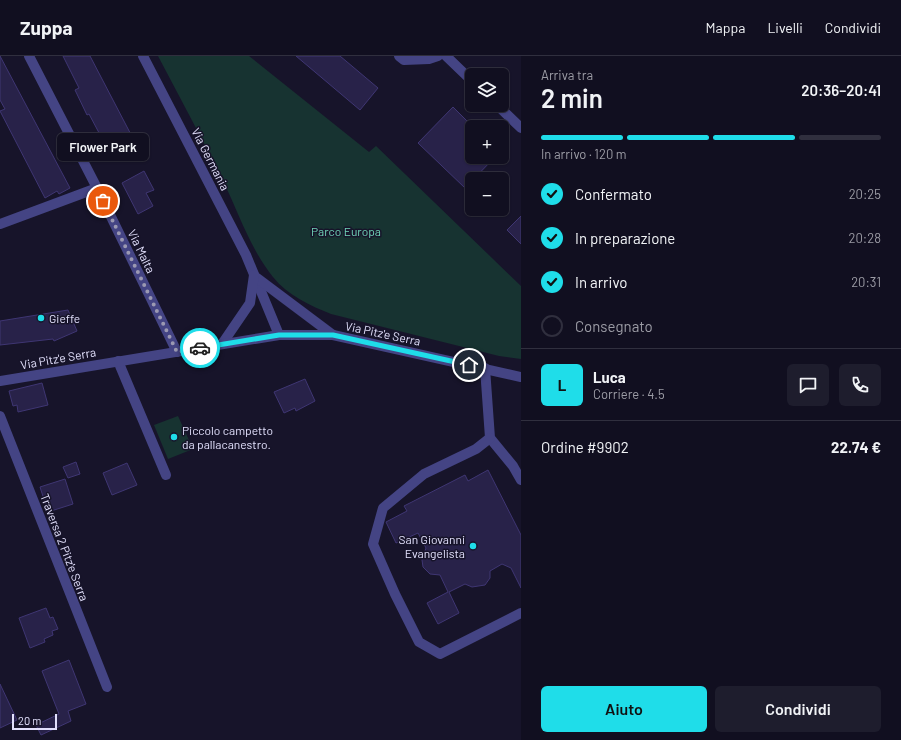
<!DOCTYPE html>
<html lang="it">
<meta charset="utf-8">
<style>
body{margin:0;font-family:Barlow,sans-serif;background:#1e1d2d;color:#f1f3f6;height:100vh;display:flex;flex-direction:column;font-size:15px;white-space:nowrap}
*{box-sizing:border-box;margin:0}
p{font-size:13px;color:#9c9ca5}
.icon{flex:none;width:22px;height:22px;fill:none;stroke:currentColor;stroke-width:2;stroke-linecap:round;stroke-linejoin:round}
.map{position:relative;flex:1;overflow:hidden}
.drawer{display:flex;flex-direction:column;background:#110f20;width:380px}
.drawer>*{flex:none}
.buttons{position:absolute;left:465px;top:12px;display:grid;gap:8px}
.buttons a{display:grid;place-items:center;width:44px;height:44px;border-radius:6px;background:#110f20;box-shadow:0 1px 3px #0004,0 0 0 1px #302f3e;font-size:20px}
.scale{position:absolute;left:12px;bottom:10px;width:45px;box-sizing:border-box;padding-left:4px;border:2px solid #e2e0fc;border-top:0;font-size:11px;line-height:14px;white-space:nowrap;color:#e2e0fc;-webkit-text-stroke:3px #17142a;paint-order:stroke}
.pin{position:absolute;display:grid;place-items:center;width:34px;height:34px;color:#fff;margin:-17px;border:2px solid #fff;border-radius:50%;box-shadow:0 1px 4px #0007}
.courier{position:absolute;display:grid;place-items:center;width:40px;height:40px;margin:-20px;border:3px solid #1fdde9;border-radius:50%;background:#fff;color:#222;box-shadow:0 1px 5px #0007}
.bubble{position:absolute;height:28px;border-radius:6px;background:#110f20;box-shadow:0 1px 3px #0004,0 0 0 1px #302f3e;font-size:13px;font-weight:600;line-height:28px;text-align:center}
.headline em{font-style:normal;font-weight:600}
.headline div{display:flex;flex-direction:column-reverse}
.headline{display:flex;align-items:center;justify-content:space-between;height:68px;padding:0 20px}
h1{font-size:26px;font-weight:600;line-height:30px}
.bar{display:grid;grid-template-columns:repeat(4,1fr);gap:6px 4px;align-content:center;height:48px;padding:0 20px}
.bar i{height:5px;border-radius:3px;background:#302f3e}
.bar .on{background:#1fdde9}
.bar p{grid-column:span 4}
.line{display:flex;align-items:center;gap:10px;padding:0 20px;border-top:1px solid #302f3e}
.line div{flex:1}
.round{display:grid;place-items:center;flex:none;width:42px;height:42px;border-radius:6px;background:#1e1d2d}
ol{padding:0 20px;list-style:none}
li{display:flex;align-items:center;gap:12px;height:44px}
li p{margin-inline-start:auto}
li .icon{padding:4px;border-radius:50%;background:#1fdde9;color:#111;stroke-width:4}
li:last-child{color:#9c9ca5}
li i{width:22px;height:22px;border:2px solid #302f3e;border-radius:50%}
.primary-button{display:flex;gap:8px;margin-top:auto;padding:8px 20px}
.primary-button a{flex:1;height:46px;border-radius:6px;background:#1fdde9;color:#111;font-size:16px;font-weight:600;line-height:46px;text-align:center}
.primary-button a+a{background:#1e1d2d;color:#f1f3f6}
header{display:flex;align-items:center;gap:24px;box-sizing:border-box;height:56px;padding:0 20px;background:#110f20;border-bottom:1px solid #302f3e}
header strong{font-size:19px}
nav{display:flex;gap:22px;margin-inline-start:auto;font-size:14px}
main{display:flex;flex:1;min-height:0}
.map>svg:first-child{display:block}
.green{fill:#173331}
.building{fill:#282249;stroke:#3f3673}
.lines{fill:none;stroke-linecap:round;stroke-linejoin:round}
.minor{stroke:#444484;stroke-width:10}
.done{stroke:#9b99b2;stroke-width:4;stroke-dasharray:0 7.2}
.route{stroke:#1fdde9;stroke-width:5}
.poi-dot{fill:#1fdde9;stroke:#17142a;stroke-width:1.5}
.labels{text-anchor:middle;dominant-baseline:central;stroke-width:3;stroke-linejoin:round;paint-order:stroke}
.street-label{font-size:12px;fill:#e2e0fc;stroke:#17142a}
.park-label{font-size:12px;fill:#71d6b9;stroke:#17142a}
.poi-label{font-size:12px;fill:#e2e0fc;stroke:#17142a;text-anchor:start}
</style>
<header>
<strong>Zuppa</strong>
<nav><a>Mappa</a><a>Livelli</a><a>Condividi</a></nav>
</header>
<main>
<div class="map">
<svg width="521" height="684" viewBox="0 0 521 684">
<rect width="100%" height="100%" fill="#17142a"/>
<!-- green -->
<g class="green">
<path d="M158 0H249L369 96 376 90 521 230V303L499 300 331 258C311 250 287 239 273 221 251 194 239 158 224 127 203 84 180 42 158 0Z"/>
<polygon points="178,360 193,393 168,403 154,369"/>
</g>
<!-- building -->
<g class="building">
<polygon points="0,0 70,132 59,138 57,135 45,142 0,55 5,53 0,44"/>
<polygon points="63,0 90,0 138,92 114,105 89,58 87,59 75,34 79,32"/>
<polygon points="296,0 340,0 378,32 360,54"/>
<polygon points="453,51 472,70 472,101 495,101 465,132 418,87"/>
<polygon points="144,115 154,134 146,137 153,150 138,158 122,127"/>
<polygon points="521,160 521,188 507,174"/>
<polygon points="68,254 77,275 54,285 53,283 0,289 0,265"/>
<polygon points="305,323 315,345 296,355 295,352 284,357 274,336"/>
<polygon points="42,327 48,349 18,356 17,349 13,350 9,335"/>
<polygon points="76,406 80,418 68,422 63,411"/>
<polygon points="127,407 137,429 112,439 103,417"/>
<polygon points="488,414 521,479 521,532 511,512 502,508 490,515 490,522 485,529 472,531 465,528 449,536 459,557 438,568 427,547 448,536 440,519 430,518 423,511 422,504 426,492 418,477 396,487 386,466 407,455 404,450 465,419 468,425"/>
<polygon points="65,423 73,448 48,456 40,431"/>
<polygon points="46,552 50,562 53,561 58,573 52,575 53,579 44,583 45,586 30,592 19,562"/>
<polygon points="69,604 86,648 68,655 71,665 41,679 36,669 59,658 42,615"/>
<polygon points="0,628 17,664 0,672"/>
</g>
<g class="lines">
<!-- minor -->
<g class="minor">
<polyline points="29,0 97,132 177,296"/>
<polyline points="143,0 246,199 279,279"/>
<polyline points="399,0 404,4 429,3 438,0"/>
<polyline points="446,0 472,25"/>
<polyline points="497,49 521,72"/>
<polyline points="0,168 97,132"/>
<polyline points="257,222 333,279"/>
<polyline points="222,288 250,247 254,219"/>
<polyline points="118,305 166,419"/>
<polyline points="485,312 490,382 513,410 521,424"/>
<polyline points="0,325 279,279 333,279 521,321"/>
<polyline points="0,360 107,631"/>
<polyline points="490,382 476,393 424,418 383,452 373,488 395,538 419,586 440,598 521,557"/>
</g>
</g>
<g class="lines">
<!-- done -->
<polyline class="done" points="103,145 177,296 200,292"/>
<!-- route -->
<polyline class="route" points="200,292 279,279 333,279 469,309"/>
</g>
<!-- markers -->
<g class="poi-dot">
<circle cx="41" cy="262" r="4"/>
<circle cx="174" cy="381" r="4"/>
<circle cx="473" cy="490" r="4"/>
</g>
<g class="labels">
<!-- street labels -->
<g class="street-label">
<text transform="translate(211 103) rotate(63)">Via Germania</text>
<text transform="translate(142 195) rotate(64)">Via Malta</text>
<text transform="translate(383 277) rotate(12)">Via Pitz'e Serra</text>
<text transform="translate(58 302) rotate(-10)">Via Pitz'e Serra</text>
<text transform="translate(65 491) rotate(69)">Traversa 2 Pitz'e Serra</text>
</g>
<!-- park labels -->
<g class="park-label">
<text x="346" y="175">Parco Europa</text>
</g>
<!-- poi labels -->
<g class="poi-label">
<text x="49" y="262">Gieffe</text>
<text x="182" y="374">Piccolo campetto<tspan x="182" dy="14">da pallacanestro.</tspan></text>
<text x="465" y="483" text-anchor="end">San Giovanni<tspan x="465" dy="14">Evangelista</tspan></text>
</g>
</g>
</svg>
<div class="buttons">
<a><svg class="icon" aria-label="layers" viewBox="0 0 24 24"><path d="M12 4l9 5-9 5-9-5zM3 14l9 5 9-5"/></svg></a>
<a>+</a>
<a>−</a>
</div>
<div class="scale">20 m</div>
<div class="pin" style="left:103px;top:145px;background:#ea580c"><svg class="icon" aria-label="bag" viewBox="0 0 24 24"><path d="M5 8h14l-1 12H6zM9 8a3 3 0 0 1 6 0"/></svg></div>
<div class="pin" style="left:469px;top:309px;background:#1f2937"><svg class="icon" aria-label="home" viewBox="0 0 24 24"><path d="M3 11l9-7 9 7M6 9v11h12V9"/></svg></div>
<div class="courier" style="left:200px;top:292px"><svg class="icon" aria-label="car" viewBox="0 0 24 24"><path d="M5 17H2v-5l4-1 3-4h7l3 4 3 1v5h-3M9 17h6M6 11h13"/><circle cx="7" cy="17" r="2"/><circle cx="17" cy="17" r="2"/></svg></div>
<div class="bubble" style="left:57px;top:77px;width:92px">Flower Park</div>
</div>
<section class="drawer">
<div class="headline"><div><h1>2 min</h1><p>Arriva tra</p></div><em>20:36–20:41</em></div>
<div class="bar"><i class="on"></i><i class="on"></i><i class="on"></i><i></i><p>In arrivo · 120 m</p></div>
<ol>
<li><svg class="icon" aria-label="check" viewBox="0 0 24 24"><path d="M5 12l5 5 9-10"/></svg>Confermato<p>20:25</p></li>
<li><svg class="icon" aria-label="check" viewBox="0 0 24 24"><path d="M5 12l5 5 9-10"/></svg>In preparazione<p>20:28</p></li>
<li><svg class="icon" aria-label="check" viewBox="0 0 24 24"><path d="M5 12l5 5 9-10"/></svg>In arrivo<p>20:31</p></li>
<li><i></i>Consegnato</li>
</ol>
<div class="line" style="height:72px"><b class="round" style="background:#1fdde9;color:#111">L</b><div><b>Luca</b><p>Corriere · 4.5</p></div><a class="round"><svg class="icon" aria-label="chat" viewBox="0 0 24 24"><path d="M4 5h16v11H9l-5 4z"/></svg></a><a class="round"><svg class="icon" aria-label="phone" viewBox="0 0 24 24"><path d="M5 4h4l2 5-3 2q2 4 5 5l2-3 5 2v4C11 20 4 13 5 4z"/></svg></a></div>
<div class="line" style="height:52px"><div>Ordine #9902</div><b>22.74 €</b></div>
<div class="primary-button"><a>Aiuto</a><a>Condividi</a></div>
</section>
</main>
